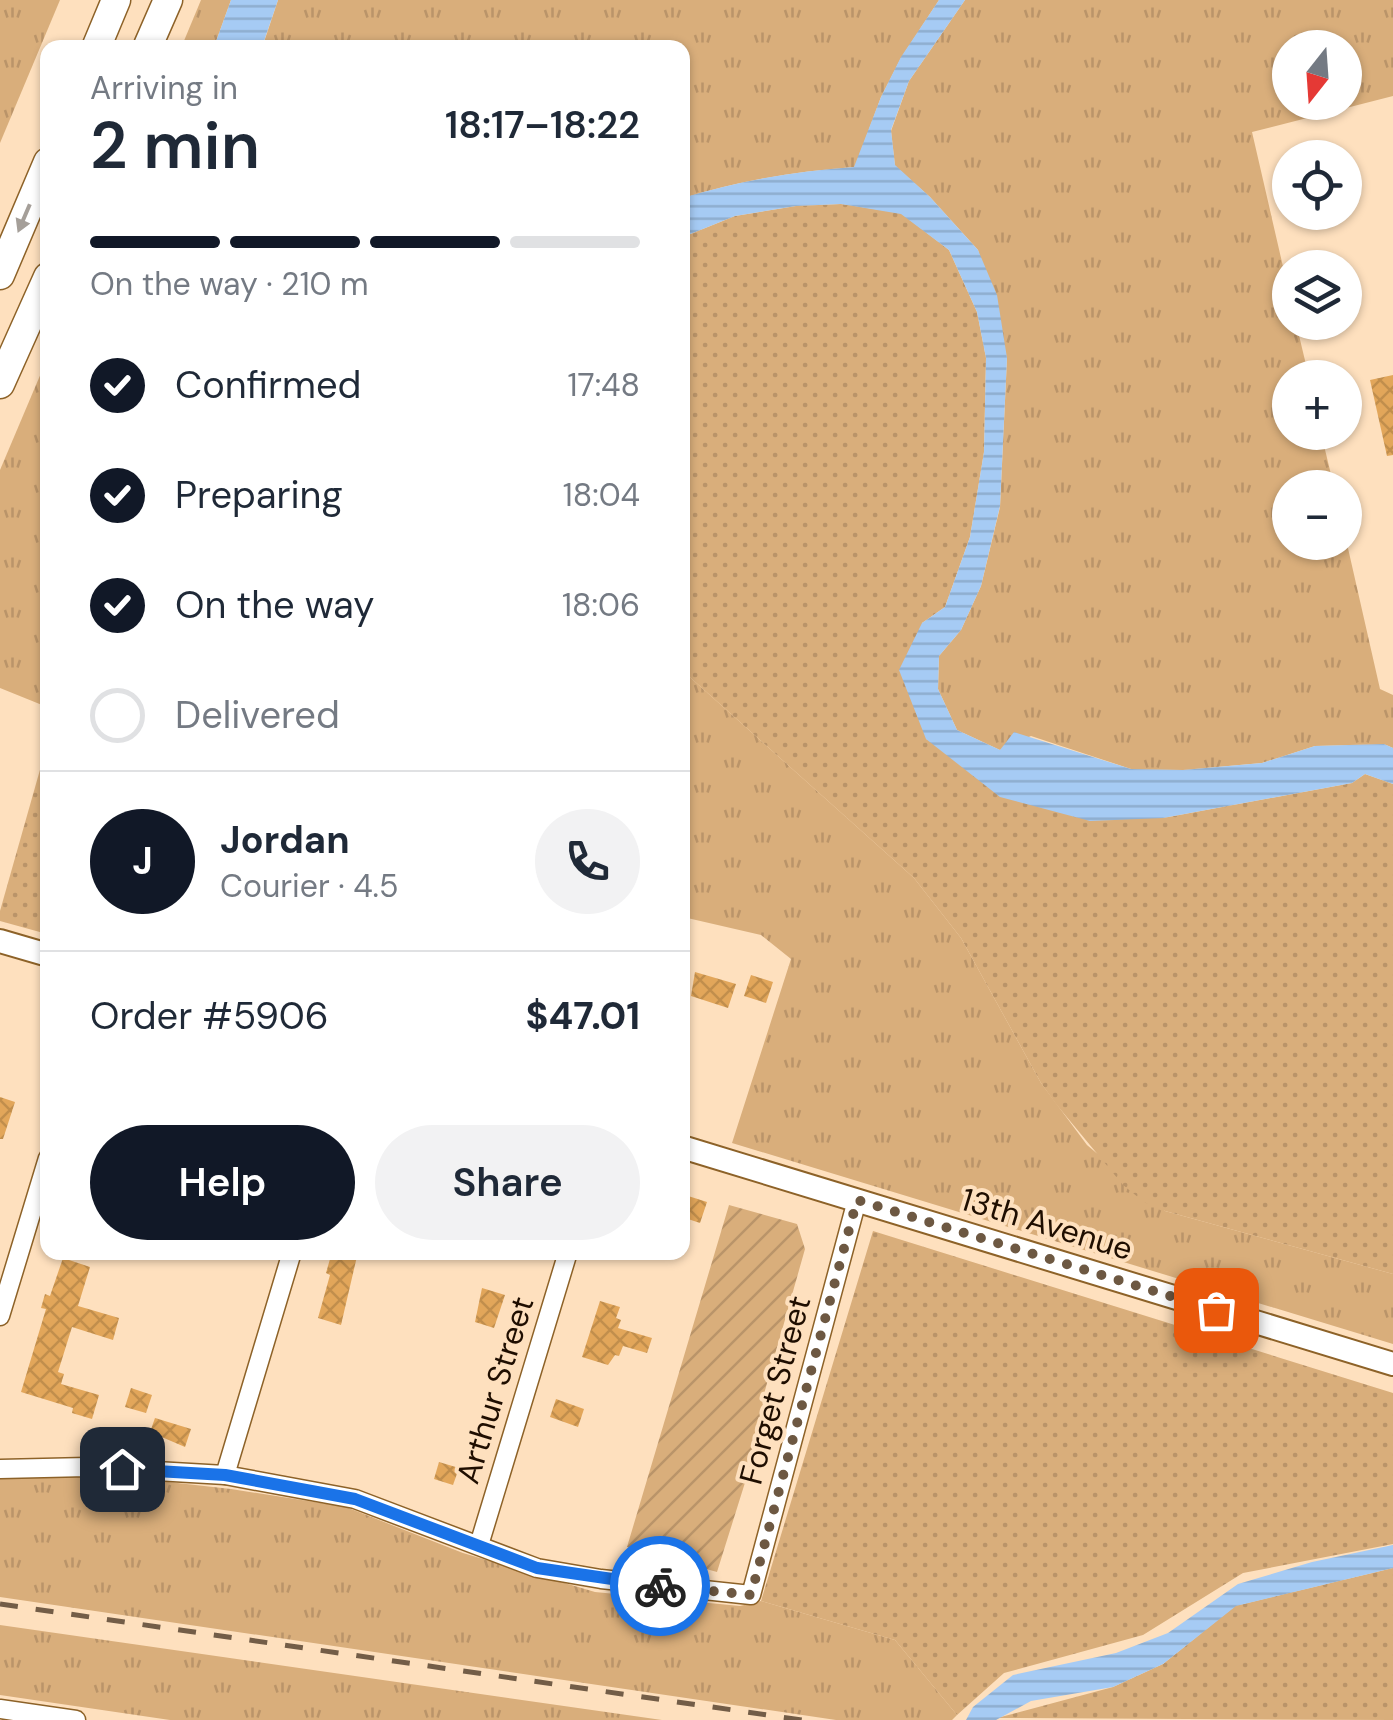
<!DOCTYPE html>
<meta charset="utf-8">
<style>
body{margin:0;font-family:"DM Sans",sans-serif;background:#f2f2f3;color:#1f2937;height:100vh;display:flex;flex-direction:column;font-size:38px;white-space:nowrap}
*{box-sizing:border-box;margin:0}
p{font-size:32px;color:#747a83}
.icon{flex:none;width:55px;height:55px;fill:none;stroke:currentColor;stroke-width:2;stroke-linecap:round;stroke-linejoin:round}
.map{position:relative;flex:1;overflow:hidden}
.panel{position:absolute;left:40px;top:40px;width:650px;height:1220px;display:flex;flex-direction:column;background:#fff;border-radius:20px;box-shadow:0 2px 8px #0004}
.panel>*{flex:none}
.needle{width:65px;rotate:197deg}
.fabs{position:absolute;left:1272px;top:30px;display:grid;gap:20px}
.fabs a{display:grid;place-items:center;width:90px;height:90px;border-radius:50%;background:#fff;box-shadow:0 2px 8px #0004;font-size:50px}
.pin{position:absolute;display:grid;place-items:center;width:85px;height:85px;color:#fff;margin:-42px;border-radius:20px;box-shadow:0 5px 15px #0006}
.courier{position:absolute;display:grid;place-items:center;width:100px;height:100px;margin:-50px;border:8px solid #1a73e8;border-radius:50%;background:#fff;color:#222;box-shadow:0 2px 12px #0007}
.head em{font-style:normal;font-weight:600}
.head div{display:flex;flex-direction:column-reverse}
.head{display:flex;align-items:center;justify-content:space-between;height:170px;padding:0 50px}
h1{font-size:65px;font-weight:600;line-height:75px}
.bar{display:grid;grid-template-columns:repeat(4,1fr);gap:15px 10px;align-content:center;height:120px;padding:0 50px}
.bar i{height:12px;border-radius:8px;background:#e0e1e3}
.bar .on{background:#111827}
.bar p{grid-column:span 4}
.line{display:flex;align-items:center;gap:25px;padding:0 50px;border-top:2px solid #e0e1e3}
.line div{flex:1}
.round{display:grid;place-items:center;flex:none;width:105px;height:105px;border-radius:52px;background:#f2f2f3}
ol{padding:0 50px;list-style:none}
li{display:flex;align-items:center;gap:30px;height:110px}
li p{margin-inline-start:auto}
li .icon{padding:10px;border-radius:50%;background:#111827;color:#fff;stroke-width:4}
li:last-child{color:#747a83}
li i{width:55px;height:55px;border:5px solid #e0e1e3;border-radius:50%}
.cta{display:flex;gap:20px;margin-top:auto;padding:20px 50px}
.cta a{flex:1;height:115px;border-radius:60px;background:#111827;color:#fff;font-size:40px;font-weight:600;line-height:115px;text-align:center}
.cta a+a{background:#f2f2f3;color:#1f2937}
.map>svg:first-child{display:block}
.grass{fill:url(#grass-tufts);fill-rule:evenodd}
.park{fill:url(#park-dots)}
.garden{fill:url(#garden-furrows)}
.water{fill:url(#water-rules)}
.building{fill:url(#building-cross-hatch)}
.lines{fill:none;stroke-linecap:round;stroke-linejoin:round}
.minor-casing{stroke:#8d6228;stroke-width:21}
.tertiary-casing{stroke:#8d6228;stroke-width:26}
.secondary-casing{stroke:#8d6228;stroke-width:31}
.minor{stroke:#fff;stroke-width:18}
.tertiary{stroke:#fff;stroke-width:22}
.secondary{stroke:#fff;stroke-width:28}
.rail{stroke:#735d47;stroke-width:5;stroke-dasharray:18 18;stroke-linecap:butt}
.oneway{fill:#a59f99}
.done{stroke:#6d5842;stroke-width:10;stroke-dasharray:0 18}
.route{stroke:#1a73e8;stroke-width:12}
.labels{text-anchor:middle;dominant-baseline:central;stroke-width:8;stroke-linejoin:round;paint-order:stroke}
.street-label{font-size:32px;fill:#1f0e00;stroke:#fee0be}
</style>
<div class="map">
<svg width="1393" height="1720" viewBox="0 0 1393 1720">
<defs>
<pattern id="grass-tufts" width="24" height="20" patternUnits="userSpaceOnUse" patternTransform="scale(2.5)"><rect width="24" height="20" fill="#d9ae7b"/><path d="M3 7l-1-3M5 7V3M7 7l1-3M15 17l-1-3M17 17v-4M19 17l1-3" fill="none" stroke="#ba9469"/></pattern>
<pattern id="park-dots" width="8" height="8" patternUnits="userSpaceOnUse" patternTransform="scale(2.5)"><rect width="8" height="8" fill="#d9ae7b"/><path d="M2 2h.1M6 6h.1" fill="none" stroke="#ba9469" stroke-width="1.8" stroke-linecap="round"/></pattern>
<pattern id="garden-furrows" width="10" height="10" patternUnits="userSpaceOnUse" patternTransform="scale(2.5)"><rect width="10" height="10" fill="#d9ae7b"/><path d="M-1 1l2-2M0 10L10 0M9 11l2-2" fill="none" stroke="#ba9469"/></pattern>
<pattern id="water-rules" width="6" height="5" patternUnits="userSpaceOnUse" patternTransform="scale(2.5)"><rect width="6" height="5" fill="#a6cbf4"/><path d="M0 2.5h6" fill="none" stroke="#8eadcf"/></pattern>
<pattern id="building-cross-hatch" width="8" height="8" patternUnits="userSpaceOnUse" patternTransform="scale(2.5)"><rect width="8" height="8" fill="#e2a65a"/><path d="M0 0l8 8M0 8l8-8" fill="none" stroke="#c18e4c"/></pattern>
</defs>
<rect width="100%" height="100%" fill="#fee0be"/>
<!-- grass -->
<g class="grass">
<polygon points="0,0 60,0 0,143"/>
<polygon points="201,0 231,0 214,47 181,48"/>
<path d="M278 0H939L901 58 881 97 855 167C796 171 739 181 683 198L682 48H262Z"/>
<path d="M965 0H1393V96L1252 132 1290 297V322L1296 323 1309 377 1290 378V432L1321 433 1334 487 1290 488V542H1345V535L1380 689 1393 695V748L1384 744 1315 746 1262 763 1183 770 1131 769 1031 736 1000 750 957 730 938 689 939 656 961 630 981 586 1000 507 1007 358 978 250 930 197 895 166 891 131 909 81ZM1290 48H1345V102H1290Z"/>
<polygon points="47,359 48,706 47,707 0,688 0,470"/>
<polygon points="683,671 914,878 961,938 1041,1083 1087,1145 1165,1211 1393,1274 1393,1344 732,1143 791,959 761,935 683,917"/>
<polygon points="79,1472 231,1489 346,1507 463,1553 595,1592 740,1606 761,1601 895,1640 957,1715 952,1720 836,1720 0,1597 0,1474"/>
<polygon points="0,1625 662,1720 170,1720 0,1695"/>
</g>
<!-- park -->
<g class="park">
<polygon points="841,204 901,213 949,250 977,312 986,358 984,452 970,537 945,607 922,623 926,739 1163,818 1352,783 1365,774 1393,784 1393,1274 1165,1211 1144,1202 1123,1185 1056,1104 1041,1083 961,938 914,878 683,671 683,237 735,216 796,206"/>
<polygon points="47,745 47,934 0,921 0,911"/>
<polygon points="873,1231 1393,1393 1393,1544 1243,1573 1143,1635 1004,1673 957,1715 895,1640 761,1601"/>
<polygon points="1393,1568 1393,1720 997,1718 1113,1687 1163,1664 1235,1606"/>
</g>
<!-- garden -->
<polygon class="garden" points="729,1205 797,1224 805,1249 762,1401 769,1406 717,1572 627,1547"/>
<!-- water -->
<g class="water">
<polygon points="231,0 278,0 262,47 214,47"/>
<path d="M939 0H965L909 81 891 130 895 165 930 197 978 250 997 295 1007 358 1000 506 981 586 961 630 939 656 938 689 957 730 1000 750 1014 732 1131 769 1183 770 1262 763 1315 746 1384 744 1393 748V784L1365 774 1352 783 1163 818 1090 821 1000 797 926 739 899 670 922 623 945 607 970 537 984 452 986 358 977 312 949 250 901 214 841 204 796 206 735 216 683 237 682 198C739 181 795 171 854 167L881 97 901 57Z"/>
<polygon points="1393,1545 1393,1568 1236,1606 1163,1664 1113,1687 1031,1701 996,1720 966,1720 973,1707 1013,1675 1116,1653 1168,1633 1238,1584 1312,1562"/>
</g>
<!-- building -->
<g class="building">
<polygon points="1393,375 1393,455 1387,456 1370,380"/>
<polygon points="695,972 736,984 728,1008 691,996"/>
<polygon points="751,975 773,982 766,1003 744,996"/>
<polygon points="0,1097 15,1102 3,1139 0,1139"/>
<polygon points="685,1195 707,1202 700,1223 682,1217"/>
<polygon points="332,1252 358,1252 341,1325 318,1318 330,1275 326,1273"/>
<polygon points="63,1258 90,1267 78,1306 119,1318 113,1340 72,1327 58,1372 64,1374 61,1384 99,1395 92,1419 72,1413 73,1408 21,1392 46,1309 41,1308 45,1294 50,1296"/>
<polygon points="482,1288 505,1295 494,1328 475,1322"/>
<polygon points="600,1301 620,1307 616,1318 621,1320 618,1328 652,1338 647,1353 623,1346 619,1356 615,1355 608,1365 582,1357"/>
<polygon points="131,1388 152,1395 146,1413 125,1407"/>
<polygon points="556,1399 584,1409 578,1427 550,1417"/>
<polygon points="155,1418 191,1429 185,1447 150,1432"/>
<polygon points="439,1462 459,1468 453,1485 434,1479"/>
</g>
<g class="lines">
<defs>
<g id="minor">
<polyline points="0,1316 48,1158"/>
<polyline points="0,1469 87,1467 225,1475 355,1499 537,1568 601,1579 751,1595 857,1200"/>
<polyline points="225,1475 292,1252"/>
<polyline points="479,1545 568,1252"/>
<polyline points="0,1709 76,1720"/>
</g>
<g id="tertiary">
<polyline points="0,941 48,955"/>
<polyline points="682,1147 1393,1364"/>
</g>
<g id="secondary">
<polyline points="96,48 116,0"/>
<polyline points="147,48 168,0"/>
<polyline points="0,275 48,162"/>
<polyline points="0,384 48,277"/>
</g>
</defs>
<!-- minor casing -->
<use href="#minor" class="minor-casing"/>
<!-- tertiary casing -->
<use href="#tertiary" class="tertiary-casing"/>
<!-- secondary casing -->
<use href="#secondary" class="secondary-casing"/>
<!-- minor -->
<use href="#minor" class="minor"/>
<!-- tertiary -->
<use href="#tertiary" class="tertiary"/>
<!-- secondary -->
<use href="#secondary" class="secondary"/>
<!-- rail -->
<polyline class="rail" points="0,1604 802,1720"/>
</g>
<!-- one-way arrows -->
<defs><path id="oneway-solid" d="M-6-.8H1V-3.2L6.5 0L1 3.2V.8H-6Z" transform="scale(2.5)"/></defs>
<use class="oneway" href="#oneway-solid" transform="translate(24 218) rotate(113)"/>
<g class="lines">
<!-- done -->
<polyline class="done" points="660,1586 751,1595 857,1200 1216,1310"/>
<!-- route -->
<polyline class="route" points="122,1469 225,1475 355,1499 537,1568 660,1586"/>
</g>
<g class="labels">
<!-- street labels -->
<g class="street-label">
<text transform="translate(1047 1224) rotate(17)">13th Avenue</text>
<text transform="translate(495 1390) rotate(-73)">Arthur Street</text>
<text transform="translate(775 1390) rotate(-75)">Forget Street</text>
</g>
</g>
</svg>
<div class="fabs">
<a><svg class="needle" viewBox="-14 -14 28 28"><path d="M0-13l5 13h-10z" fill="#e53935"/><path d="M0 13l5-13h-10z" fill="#747a83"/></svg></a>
<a><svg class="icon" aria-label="locate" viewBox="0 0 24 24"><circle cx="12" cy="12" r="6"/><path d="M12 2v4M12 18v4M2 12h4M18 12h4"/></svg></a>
<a><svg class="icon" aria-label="layers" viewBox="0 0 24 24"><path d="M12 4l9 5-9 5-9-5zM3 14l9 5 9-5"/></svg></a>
<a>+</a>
<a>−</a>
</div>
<div class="pin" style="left:1216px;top:1310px;background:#ea580c"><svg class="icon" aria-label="bag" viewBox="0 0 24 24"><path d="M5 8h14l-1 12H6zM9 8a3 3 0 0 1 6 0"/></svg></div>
<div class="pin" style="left:122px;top:1469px;background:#1f2937"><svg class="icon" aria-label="home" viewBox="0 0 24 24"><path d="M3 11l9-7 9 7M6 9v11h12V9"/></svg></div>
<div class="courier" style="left:660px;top:1586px"><svg class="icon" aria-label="bike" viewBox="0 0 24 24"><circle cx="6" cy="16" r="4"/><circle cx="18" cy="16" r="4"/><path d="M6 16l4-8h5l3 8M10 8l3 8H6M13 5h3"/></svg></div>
<section class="panel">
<div class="head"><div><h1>2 min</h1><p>Arriving in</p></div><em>18:17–18:22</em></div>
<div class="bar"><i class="on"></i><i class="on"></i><i class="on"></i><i></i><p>On the way · 210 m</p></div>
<ol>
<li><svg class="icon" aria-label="check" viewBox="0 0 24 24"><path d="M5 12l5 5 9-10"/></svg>Confirmed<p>17:48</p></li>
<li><svg class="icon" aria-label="check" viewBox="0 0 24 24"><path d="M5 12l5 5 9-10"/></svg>Preparing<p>18:04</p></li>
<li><svg class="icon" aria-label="check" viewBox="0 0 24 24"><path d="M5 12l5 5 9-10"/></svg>On the way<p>18:06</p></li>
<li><i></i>Delivered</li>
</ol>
<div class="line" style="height:180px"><b class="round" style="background:#111827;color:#fff">J</b><div><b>Jordan</b><p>Courier · 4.5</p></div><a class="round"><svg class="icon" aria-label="phone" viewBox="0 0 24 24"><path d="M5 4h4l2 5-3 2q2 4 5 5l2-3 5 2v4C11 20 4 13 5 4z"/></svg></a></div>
<div class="line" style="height:130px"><div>Order #5906</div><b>$47.01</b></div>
<div class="cta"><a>Help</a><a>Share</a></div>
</section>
</div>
